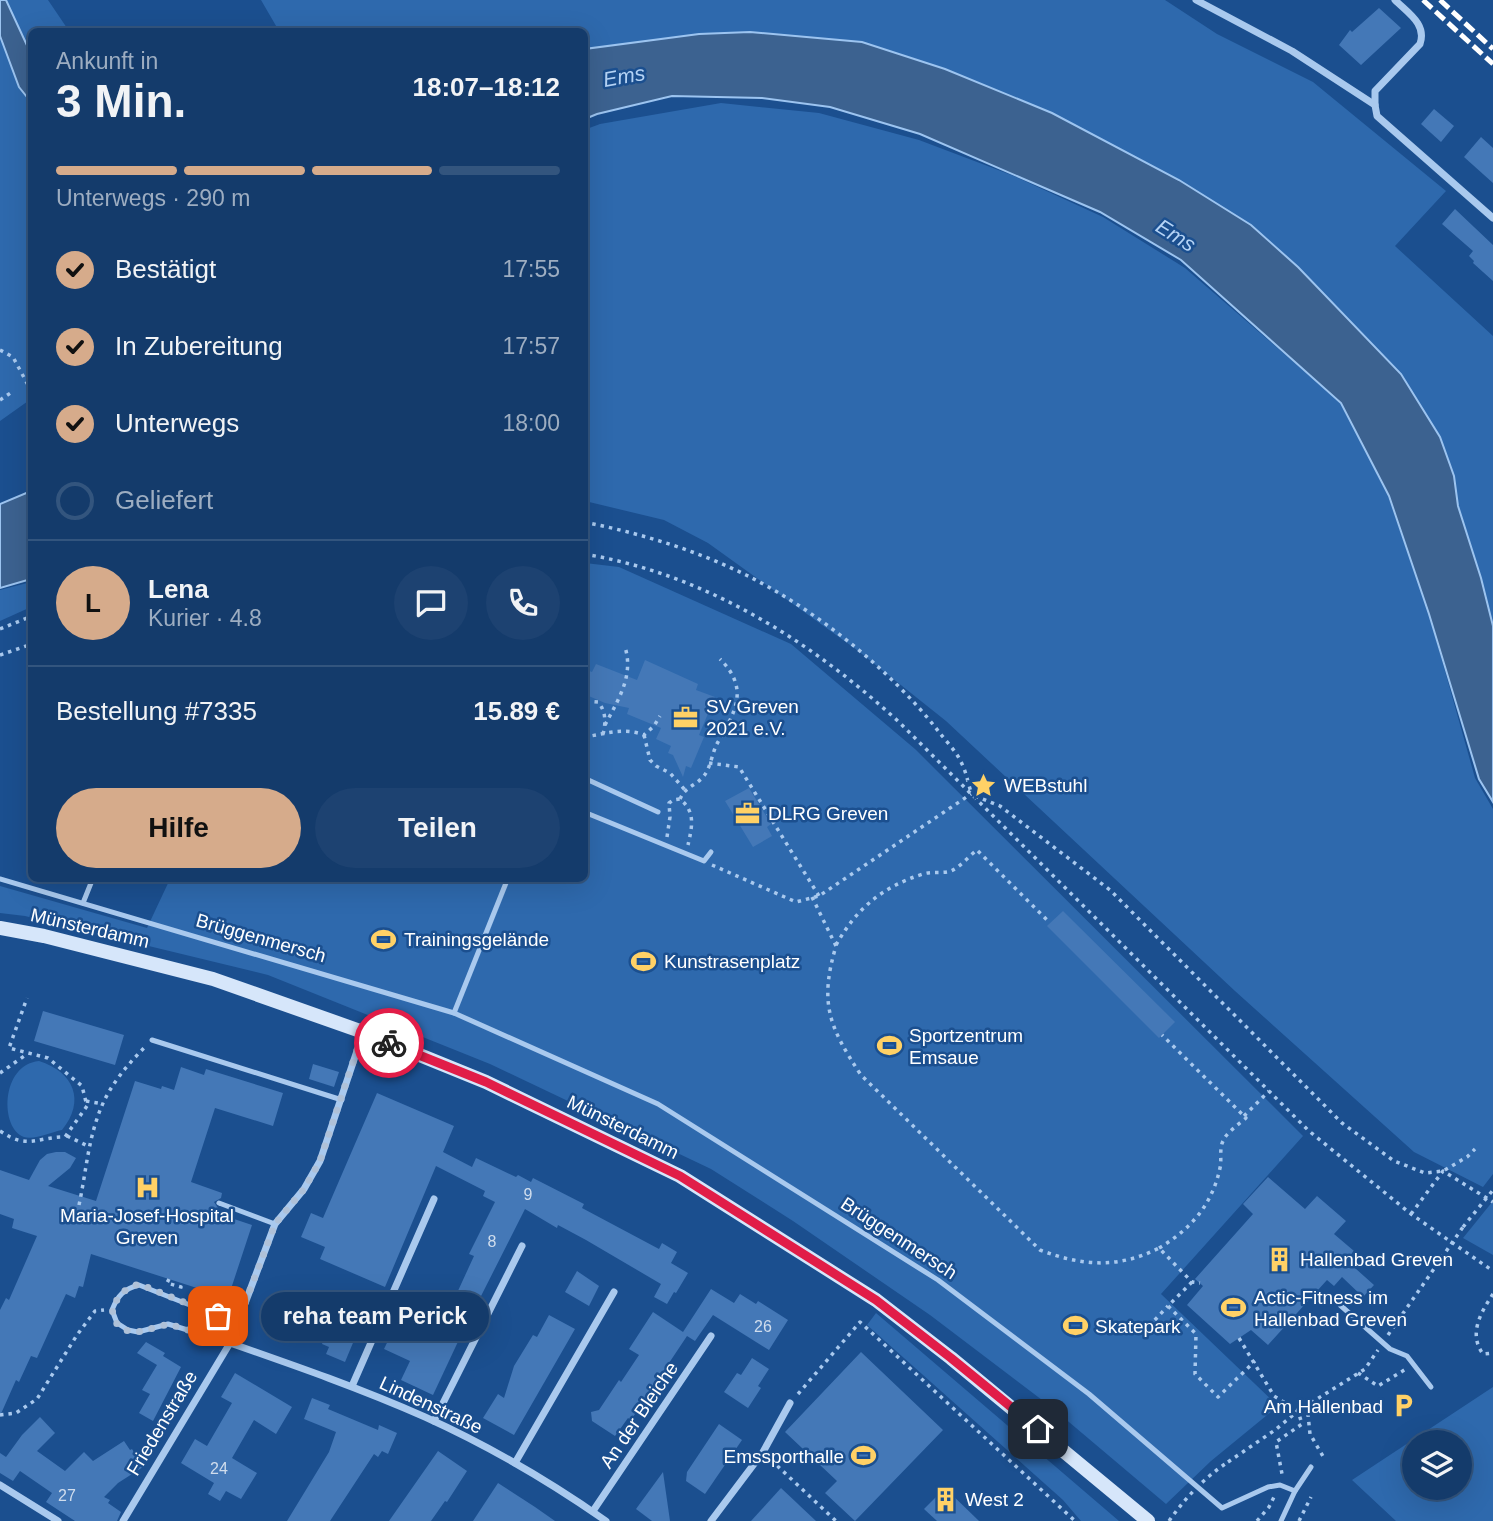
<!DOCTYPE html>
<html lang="de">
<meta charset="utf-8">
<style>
body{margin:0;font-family:Arial,sans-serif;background:#1d4271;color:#f1f3f6;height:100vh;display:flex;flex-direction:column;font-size:26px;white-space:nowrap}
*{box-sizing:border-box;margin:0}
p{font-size:23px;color:#9dadc1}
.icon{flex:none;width:38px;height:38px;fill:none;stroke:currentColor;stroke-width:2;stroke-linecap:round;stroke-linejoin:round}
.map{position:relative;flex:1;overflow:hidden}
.side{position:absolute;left:28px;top:28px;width:560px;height:854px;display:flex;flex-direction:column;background:#143b6b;border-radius:10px;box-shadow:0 7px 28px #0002,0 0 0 2px #33557e}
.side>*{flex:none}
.buttons{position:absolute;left:1402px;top:1430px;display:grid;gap:14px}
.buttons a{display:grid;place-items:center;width:70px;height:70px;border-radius:50%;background:#143b6b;box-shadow:0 7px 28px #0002,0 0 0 2px #33557e;font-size:35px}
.pin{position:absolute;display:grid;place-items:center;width:60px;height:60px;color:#fff;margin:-30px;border-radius:14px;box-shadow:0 4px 10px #0006}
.courier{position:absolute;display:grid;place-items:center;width:70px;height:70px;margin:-35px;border:5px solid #e11d48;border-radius:50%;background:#fff;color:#222;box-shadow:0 2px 9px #0007}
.bubble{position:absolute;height:49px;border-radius:24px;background:#143b6b;box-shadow:0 7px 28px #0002,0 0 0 2px #33557e;font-size:23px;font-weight:800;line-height:49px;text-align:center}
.overview em{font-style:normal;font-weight:800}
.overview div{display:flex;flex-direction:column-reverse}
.overview{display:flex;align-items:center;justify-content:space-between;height:119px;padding:0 28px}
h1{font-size:46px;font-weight:800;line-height:52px}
.bar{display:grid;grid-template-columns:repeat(4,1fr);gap:10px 7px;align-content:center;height:84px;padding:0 28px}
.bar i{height:9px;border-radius:5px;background:#33557e}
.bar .active{background:#d6ab8b}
.bar p{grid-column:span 4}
.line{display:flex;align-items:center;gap:18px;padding:0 28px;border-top:2px solid #33557e}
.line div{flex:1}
.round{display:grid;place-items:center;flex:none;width:74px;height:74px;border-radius:37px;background:#1d4271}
ol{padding:0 28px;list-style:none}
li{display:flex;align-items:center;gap:21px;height:77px}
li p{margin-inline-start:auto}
li .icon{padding:7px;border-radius:50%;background:#d6ab8b;color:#111;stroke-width:4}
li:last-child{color:#9dadc1}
li i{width:38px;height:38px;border:4px solid #33557e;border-radius:50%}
.primary-button{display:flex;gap:14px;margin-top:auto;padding:14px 28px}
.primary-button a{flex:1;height:80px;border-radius:42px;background:#d6ab8b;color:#111;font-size:28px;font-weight:800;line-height:80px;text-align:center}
.primary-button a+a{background:#1d4271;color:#f1f3f6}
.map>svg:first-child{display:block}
.green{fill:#2e69ad;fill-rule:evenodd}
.water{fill:#3c6290;stroke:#9cc4f0;stroke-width:2}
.building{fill:#4478b7}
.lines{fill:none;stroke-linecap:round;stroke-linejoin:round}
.path{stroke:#a9c9ee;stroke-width:3.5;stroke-dasharray:3.5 5;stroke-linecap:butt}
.service{stroke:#a9c9ee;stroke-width:5}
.minor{stroke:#a9c9ee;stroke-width:7}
.secondary{stroke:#d6e6fa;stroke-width:14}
.rail{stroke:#fff;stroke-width:5;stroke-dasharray:12 5;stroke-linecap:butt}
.path-bridge{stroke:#a9c9ee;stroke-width:3.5;stroke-dasharray:3.5 5;stroke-linecap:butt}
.done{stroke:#afc1d8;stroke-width:7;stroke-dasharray:0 12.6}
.route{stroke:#e11d48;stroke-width:9}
.labels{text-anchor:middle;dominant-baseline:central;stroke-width:5;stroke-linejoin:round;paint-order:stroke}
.number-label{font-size:16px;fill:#d0dded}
.poi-label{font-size:19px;fill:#fff;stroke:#1b4f8f;text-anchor:start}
.street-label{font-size:19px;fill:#fff;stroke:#1b4f8f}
.water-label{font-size:21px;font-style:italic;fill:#b5d3f5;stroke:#1b4f8f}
</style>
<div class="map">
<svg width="1493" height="1521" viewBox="0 0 1493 1521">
<rect width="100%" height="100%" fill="#1b4f8f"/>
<!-- green -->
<g class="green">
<polygon points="6,0 48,0 69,31 32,32 31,54"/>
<polygon points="261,0 1165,0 1217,34 1313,82 1446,191 1395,246 1493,336 1493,626 1481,578 1458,506 1454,476 1401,374 1298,267 1251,225 1179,180 1052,113 945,69 750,32 699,34 585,49 584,32 279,31"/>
<polygon points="0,36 19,87 32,102 31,399 0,421"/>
<polygon points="721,103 819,113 919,140 1014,176 1103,217 1185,268 1341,403 1388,496 1429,614 1475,778 1493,809 1493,1174 1483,1187 1414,1152 1235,991 946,721 857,650 708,543 664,520 585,501 584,130 600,124"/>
<polygon points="585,563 619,567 791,644 915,749 1303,1136 1161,1294 1278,1406 1211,1461 1166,1504 1050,1406 930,1315 793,1221 711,1169 490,1064 268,975 25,916 0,913 0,886 147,928 170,879 584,878"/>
<polygon points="31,582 31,607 0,621 0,590"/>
<path d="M39 1061C74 1072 86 1101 62 1130 51 1132 35 1140 24 1137 0 1129 0 1065 39 1061Z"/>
<polygon points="1493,1201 1493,1255 1463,1238"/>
<polygon points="876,1313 1119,1521 1081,1521 1063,1500 867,1325"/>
<path d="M1493 1387V1521H1396L1352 1480ZM1414 1442H1460V1488H1414Z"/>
</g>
<!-- water -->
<g class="water">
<polygon points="0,0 6,0 31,54 31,102 19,87 0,36"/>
<polygon points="750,32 862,42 945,69 1052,113 1179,180 1251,225 1298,267 1401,374 1440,437 1454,476 1458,506 1481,578 1493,626 1493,802 1479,779 1429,614 1389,496 1341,403 1181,260 1100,212 920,134 830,107 762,98 672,96 597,114 585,119 585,49 699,34"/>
<polygon points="31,491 31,579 0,588 0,504"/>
</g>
<!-- building -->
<g class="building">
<polygon points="1379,8 1401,28 1361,65 1339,45 1350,30 1352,32"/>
<polygon points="1434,109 1454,126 1441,142 1421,124"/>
<polygon points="1481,137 1493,148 1493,183 1464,157"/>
<polygon points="1455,209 1493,245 1493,281 1473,263 1474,261 1469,256 1473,251 1442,224"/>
<polygon points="645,660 698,684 696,690 715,697 699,735 704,737 691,768 686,766 683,777 673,755 668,753 671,746 656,739 661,728 627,714 629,708 605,703 584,694 584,669 592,672 596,664 637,680"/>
<polygon points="749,788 771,824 767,827 772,836 753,847 725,801"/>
<polygon points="1063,911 1175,1022 1159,1038 1047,926"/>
<polygon points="43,1011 124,1035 115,1065 34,1041"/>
<polygon points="313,1064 339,1072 334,1087 309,1079"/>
<polygon points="181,1067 204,1075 206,1069 283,1093 273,1126 215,1108 191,1182 222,1193 221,1198 214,1202 218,1208 216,1213 252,1225 228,1298 91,1254 83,1287 79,1286 75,1298 66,1294 37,1358 31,1356 19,1382 16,1380 0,1416 0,1310 6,1298 9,1300 37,1236 12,1228 14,1219 0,1214 0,1170 29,1180 40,1160 47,1154 56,1152 65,1152 76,1158 70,1168 48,1186 96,1201 135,1081 161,1089 162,1086 174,1090"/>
<polygon points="377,1093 454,1126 443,1152 472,1167 476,1158 516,1177 518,1175 531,1182 533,1178 584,1204 582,1208 659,1249 662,1243 677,1252 671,1263 688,1273 676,1293 674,1292 667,1304 654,1297 661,1284 586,1240 558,1225 557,1228 525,1209 478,1302 457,1293 474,1256 469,1254 495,1202 483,1196 485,1191 436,1166 385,1287 320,1259 325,1247 301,1237 311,1213 323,1218"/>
<polygon points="1268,1177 1305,1209 1317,1196 1346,1221 1334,1234 1354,1251 1346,1260 1374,1285 1363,1297 1342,1277 1334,1286 1327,1280 1268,1345 1251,1330 1230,1344 1187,1305 1203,1286 1195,1279 1253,1214 1243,1204"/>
<polygon points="577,1271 599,1286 589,1306 565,1292"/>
<polygon points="711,1289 734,1303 740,1294 756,1304 758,1301 788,1320 769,1350 713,1315 695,1341 687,1336 631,1420 628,1418 615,1436 592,1421 591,1412 599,1410 619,1380 621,1382 639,1355 629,1349 653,1312 683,1332"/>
<polygon points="549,1315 575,1329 514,1435 483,1418 498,1394 504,1398 514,1366 533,1335 537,1337"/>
<polygon points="399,1318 434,1334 440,1320 463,1331 433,1395 401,1380 410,1361 384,1349"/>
<polygon points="328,1328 355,1338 345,1362 326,1354 329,1347 322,1344"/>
<polygon points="146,1342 165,1353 163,1356 181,1367 153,1421 139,1413 150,1394 142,1390 157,1365 137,1353"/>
<polygon points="861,1352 943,1430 855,1521 825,1493 837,1481 785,1432"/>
<polygon points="752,1358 769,1369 758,1386 761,1388 748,1408 724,1392 737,1373 741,1375"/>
<polygon points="235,1373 292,1407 276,1434 254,1420 232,1458 257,1473 241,1499 226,1491 220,1501 208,1494 214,1483 181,1463 195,1439 207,1446 232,1403 221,1397"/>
<polygon points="312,1398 330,1405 328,1409 378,1430 379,1425 397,1433 388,1454 382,1451 378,1457 374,1454 330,1521 287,1521 329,1452 336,1432 304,1419"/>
<polygon points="40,1417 55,1433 37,1451 65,1471 84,1452 93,1461 124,1441 130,1450 132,1449 143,1467 118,1483 104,1497 110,1500 108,1503 121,1512 117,1521 75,1521 46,1502 52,1493 20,1471 13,1481 0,1473 0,1453 6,1457 22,1435"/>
<polygon points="719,1424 742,1440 705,1494 686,1481 687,1472"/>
<polygon points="438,1451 467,1471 447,1502 445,1501 431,1521 389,1521"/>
<polygon points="663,1472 670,1521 652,1521 636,1509"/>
<polygon points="498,1483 535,1507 555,1521 473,1521"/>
<polygon points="781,1488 816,1521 751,1521"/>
<polygon points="945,1488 979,1521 937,1521 924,1509"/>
</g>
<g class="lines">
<!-- path -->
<g class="path">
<polyline points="0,350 13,357 28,385 32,382"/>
<polyline points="0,400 12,392"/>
<path d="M584 522C639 533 696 550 746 575 816 610 891 670 939 732 946 741 956 751 961 762 966 771 968 783 971 792"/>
<path d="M584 554C705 574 811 641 900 723L1309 1131 1411 1214 1493 1271"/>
<polyline points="0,629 32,616"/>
<polyline points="0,655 32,644"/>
<path d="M586 701 598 702C606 711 606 723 603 734"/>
<path d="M605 725C618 700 634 676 625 647"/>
<polyline points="644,735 650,760 656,766 670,773 685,790"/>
<path d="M584 737C606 734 623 727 644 735L654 726 660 716"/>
<polyline points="709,763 739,767 819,896"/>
<polyline points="975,796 1000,806 1110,890 1342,1123 1394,1161 1425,1173 1443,1171 1467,1157 1475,1149"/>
<path d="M680 799C685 787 695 786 703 777 711 768 712 752 718 742 735 712 750 689 720 659"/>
<path d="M667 837 670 817 669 803 673 800 680 799C696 812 692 827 688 845"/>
<polyline points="712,865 796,902 819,896 971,794"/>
<path d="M812 897 836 946C819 1003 829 1027 861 1075L1040 1250C1082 1266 1118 1269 1159 1248L1192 1282 1200 1283"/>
<path d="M836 945C857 908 882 887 923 874 932 871 942 874 951 871 959 868 969 856 977 850L1050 923"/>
<polyline points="0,1073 27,1054"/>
<polyline points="86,1101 103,1104"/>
<polyline points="1244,1116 1269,1091"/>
<path d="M0 1131C28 1150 36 1137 65 1137L87 1106 82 1086 48 1058 9 1048 27 998"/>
<polyline points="67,1136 90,1147"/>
<path d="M79 1205C86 1173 88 1139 101 1108 110 1085 128 1064 146 1046"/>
<polyline points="1411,1214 1443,1171 1493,1202"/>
<path d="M1159 1248C1191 1229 1212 1205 1220 1168 1222 1160 1219 1149 1223 1141 1226 1133 1239 1124 1246 1118L1162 1035"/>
<polyline points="169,1279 167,1283 181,1287 179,1292"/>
<polyline points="1192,1282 1168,1306 1196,1334 1195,1374 1218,1397 1255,1361"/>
<path d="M1493 1294C1481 1312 1468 1334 1483 1354L1493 1353"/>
<polyline points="1114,1325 1151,1324 1168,1306"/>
<polyline points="1388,1335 1463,1227"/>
<polyline points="1239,1338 1274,1396 1298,1411 1302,1424 1276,1442 1282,1474"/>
<polyline points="1358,1373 1378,1386 1406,1369"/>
<polyline points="798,1394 860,1322 1075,1521"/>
<polyline points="1307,1405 1310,1434 1324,1458"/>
<polyline points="0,1415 16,1413 37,1399 77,1335 95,1311 104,1310"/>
<polyline points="771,1460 836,1521"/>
<polyline points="1228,1462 1275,1430 1298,1411 1365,1369 1378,1350"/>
<polyline points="1257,1521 1269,1507 1274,1497"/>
<polyline points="1299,1521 1311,1497"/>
</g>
<!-- service -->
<g class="service">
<polyline points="584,778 658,812"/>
<polyline points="584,812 704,861 711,852"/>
<polyline points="0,879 454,1013 658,1104 938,1280 1089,1394 1222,1508 1268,1487 1280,1485 1295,1491"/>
<polyline points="83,903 93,878"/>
<polyline points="454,1013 508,878"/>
<polyline points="152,1040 342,1100"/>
<polyline points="219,1203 275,1224"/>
<polyline points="1340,1305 1390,1349 1407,1356 1431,1387"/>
<path d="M230 1343 168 1324 138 1332 128 1330 117 1323 112 1310C118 1295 124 1289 139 1285L238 1324"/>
<polyline points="1281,1521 1295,1491 1311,1467"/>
</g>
<!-- minor -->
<g class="minor">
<polyline points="1196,0 1292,51 1375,105"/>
<path d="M1395 0C1408 13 1427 24 1420 44L1375 91V105L1377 116 1493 218"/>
<path d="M230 1343C296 1366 362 1389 425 1417 489 1446 549 1481 606 1521"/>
<polyline points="352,1386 434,1199"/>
<polyline points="434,1421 522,1246"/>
<polyline points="515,1463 614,1292"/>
<polyline points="0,1485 58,1521"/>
<polyline points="593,1511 711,1336"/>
<polyline points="123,1521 230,1343 275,1224 304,1189 320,1161 363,1033"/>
<polyline points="711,1521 763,1452 790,1403"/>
</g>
<!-- secondary -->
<polyline class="secondary" points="0,928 44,936 213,979 363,1032 486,1082 680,1176 876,1300 951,1358 1148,1521"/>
<!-- rail -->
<g class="rail">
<polyline points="1423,0 1493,64"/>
<polyline points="1440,0 1493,49"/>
</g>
<!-- path-bridge -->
<g class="path-bridge">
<polyline points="1463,1227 1493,1190"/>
<path d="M1169 1521C1186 1497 1204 1478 1228 1462"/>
</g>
</g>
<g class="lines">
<!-- done -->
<path class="done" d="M218 1316 139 1284C124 1289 118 1295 112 1310L117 1324 128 1331 138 1332 169 1324 230 1343 275 1224 304 1189 320 1161 363 1032 389 1043"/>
<!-- route -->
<polyline class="route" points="389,1043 486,1082 680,1176 876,1300 951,1358 1038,1429"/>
</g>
<!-- icons -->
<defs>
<symbol id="office-bare" viewBox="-9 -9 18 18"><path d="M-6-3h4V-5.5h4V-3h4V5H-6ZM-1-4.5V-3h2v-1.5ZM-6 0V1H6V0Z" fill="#ffd166" stroke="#1b4f8f" stroke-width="2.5" paint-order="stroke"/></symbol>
<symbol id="sight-bare" viewBox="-9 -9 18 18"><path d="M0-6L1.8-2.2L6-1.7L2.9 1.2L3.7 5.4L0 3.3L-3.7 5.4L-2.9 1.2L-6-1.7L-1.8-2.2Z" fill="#ffd166" stroke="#1b4f8f" stroke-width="2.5" paint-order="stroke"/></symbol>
<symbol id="stadium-bare" viewBox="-9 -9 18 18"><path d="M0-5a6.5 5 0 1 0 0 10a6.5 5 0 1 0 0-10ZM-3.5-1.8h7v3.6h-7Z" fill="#ffd166" stroke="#1b4f8f" stroke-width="2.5" paint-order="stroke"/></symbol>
<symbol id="hospital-bare" viewBox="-9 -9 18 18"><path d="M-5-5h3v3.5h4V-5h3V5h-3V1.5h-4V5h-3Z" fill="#ffd166" stroke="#1b4f8f" stroke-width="2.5" paint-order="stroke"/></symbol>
<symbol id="building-bare" viewBox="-9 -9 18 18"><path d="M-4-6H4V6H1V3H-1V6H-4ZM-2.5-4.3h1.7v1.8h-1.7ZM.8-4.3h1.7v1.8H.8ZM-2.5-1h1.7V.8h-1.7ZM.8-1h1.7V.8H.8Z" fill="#ffd166" stroke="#1b4f8f" stroke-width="2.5" paint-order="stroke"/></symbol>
<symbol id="parking-bare" viewBox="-9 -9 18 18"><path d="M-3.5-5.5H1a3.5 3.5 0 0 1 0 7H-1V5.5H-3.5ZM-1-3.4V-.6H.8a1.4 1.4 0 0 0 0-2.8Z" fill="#ffd166" stroke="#1b4f8f" stroke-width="2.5" paint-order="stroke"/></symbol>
</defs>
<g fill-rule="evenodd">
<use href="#office-bare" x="668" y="700" width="35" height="35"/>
<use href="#sight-bare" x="966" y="768" width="35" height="35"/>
<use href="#office-bare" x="730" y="796" width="35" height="35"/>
<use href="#stadium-bare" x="366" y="922" width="35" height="35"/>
<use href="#stadium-bare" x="626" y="944" width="35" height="35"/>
<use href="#stadium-bare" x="872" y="1028" width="35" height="35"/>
<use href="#hospital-bare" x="130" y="1170" width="35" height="35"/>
<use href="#building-bare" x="1262" y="1242" width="35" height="35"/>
<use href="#stadium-bare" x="1216" y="1290" width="35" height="35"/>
<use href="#stadium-bare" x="1058" y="1308" width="35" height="35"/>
<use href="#parking-bare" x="1386" y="1388" width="35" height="35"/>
<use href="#stadium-bare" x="846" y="1438" width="35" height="35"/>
<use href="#building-bare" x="928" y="1482" width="35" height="35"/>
</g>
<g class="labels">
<!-- number labels -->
<g class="number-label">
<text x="528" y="1194">9</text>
<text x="492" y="1241">8</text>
<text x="763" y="1326">26</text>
<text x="219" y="1468">24</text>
<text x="67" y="1495">27</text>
</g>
<!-- poi labels -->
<g class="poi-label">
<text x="706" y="706">SV Greven<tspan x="706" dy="22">2021 e.V.</tspan></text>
<text x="1004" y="785">WEBstuhl</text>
<text x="768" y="813">DLRG Greven</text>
<text x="404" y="939">Trainingsgelände</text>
<text x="664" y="961">Kunstrasenplatz</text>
<text x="909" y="1035">Sportzentrum<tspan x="909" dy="22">Emsaue</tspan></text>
<text x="147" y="1215" text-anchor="middle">Maria-Josef-Hospital<tspan x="147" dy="22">Greven</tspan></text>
<text x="1300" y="1259">Hallenbad Greven</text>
<text x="1254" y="1297">Actic-Fitness im<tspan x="1254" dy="22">Hallenbad Greven</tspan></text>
<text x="1095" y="1326">Skatepark</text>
<text x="1383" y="1406" text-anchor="end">Am Hallenbad</text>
<text x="844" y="1456" text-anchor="end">Emssporthalle</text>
<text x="965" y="1499">West 2</text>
</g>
<!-- street labels -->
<g class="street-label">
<text transform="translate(90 928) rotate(13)">Münsterdamm</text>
<text transform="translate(261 938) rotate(16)">Brüggenmersch</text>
<text transform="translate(623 1127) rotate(26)">Münsterdamm</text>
<text transform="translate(899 1238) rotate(33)">Brüggenmersch</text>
<text transform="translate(431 1405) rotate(25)">Lindenstraße</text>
<text transform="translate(639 1415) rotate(-56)">An der Bleiche</text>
<text transform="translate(162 1423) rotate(-59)">Friedenstraße</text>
</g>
<!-- water labels -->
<g class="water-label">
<text transform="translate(624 76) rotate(-10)">Ems</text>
<text transform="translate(1176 235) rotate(32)">Ems</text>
</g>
</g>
</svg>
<div class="buttons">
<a><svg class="icon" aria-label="layers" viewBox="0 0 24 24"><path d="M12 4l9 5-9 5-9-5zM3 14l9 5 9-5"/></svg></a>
</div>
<div class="pin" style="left:218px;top:1316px;background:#ea580c"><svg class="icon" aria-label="bag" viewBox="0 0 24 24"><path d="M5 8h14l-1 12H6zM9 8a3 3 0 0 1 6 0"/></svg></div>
<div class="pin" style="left:1038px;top:1429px;background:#1f2937"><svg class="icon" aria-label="home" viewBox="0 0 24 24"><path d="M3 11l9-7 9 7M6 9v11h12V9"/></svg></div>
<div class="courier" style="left:389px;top:1043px"><svg class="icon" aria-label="bike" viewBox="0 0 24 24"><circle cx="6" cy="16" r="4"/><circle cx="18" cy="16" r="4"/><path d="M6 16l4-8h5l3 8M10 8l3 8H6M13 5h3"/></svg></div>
<div class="bubble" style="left:261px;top:1292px;width:228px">reha team Perick</div>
<section class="side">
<div class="overview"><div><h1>3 Min.</h1><p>Ankunft in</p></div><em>18:07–18:12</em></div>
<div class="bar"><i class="active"></i><i class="active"></i><i class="active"></i><i></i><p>Unterwegs · 290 m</p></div>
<ol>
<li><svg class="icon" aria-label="check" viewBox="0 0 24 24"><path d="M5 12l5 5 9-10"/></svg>Bestätigt<p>17:55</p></li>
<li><svg class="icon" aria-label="check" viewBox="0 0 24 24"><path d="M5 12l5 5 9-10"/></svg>In Zubereitung<p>17:57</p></li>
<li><svg class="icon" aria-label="check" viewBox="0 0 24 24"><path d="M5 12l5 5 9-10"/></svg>Unterwegs<p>18:00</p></li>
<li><i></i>Geliefert</li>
</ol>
<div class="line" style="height:126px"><b class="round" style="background:#d6ab8b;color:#111">L</b><div><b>Lena</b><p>Kurier · 4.8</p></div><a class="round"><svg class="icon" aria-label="chat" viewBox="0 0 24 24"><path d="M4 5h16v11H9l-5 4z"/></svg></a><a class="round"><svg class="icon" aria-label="phone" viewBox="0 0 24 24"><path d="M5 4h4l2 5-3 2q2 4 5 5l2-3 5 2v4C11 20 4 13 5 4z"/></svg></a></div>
<div class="line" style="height:91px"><div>Bestellung #7335</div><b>15.89 €</b></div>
<div class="primary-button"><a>Hilfe</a><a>Teilen</a></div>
</section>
</div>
